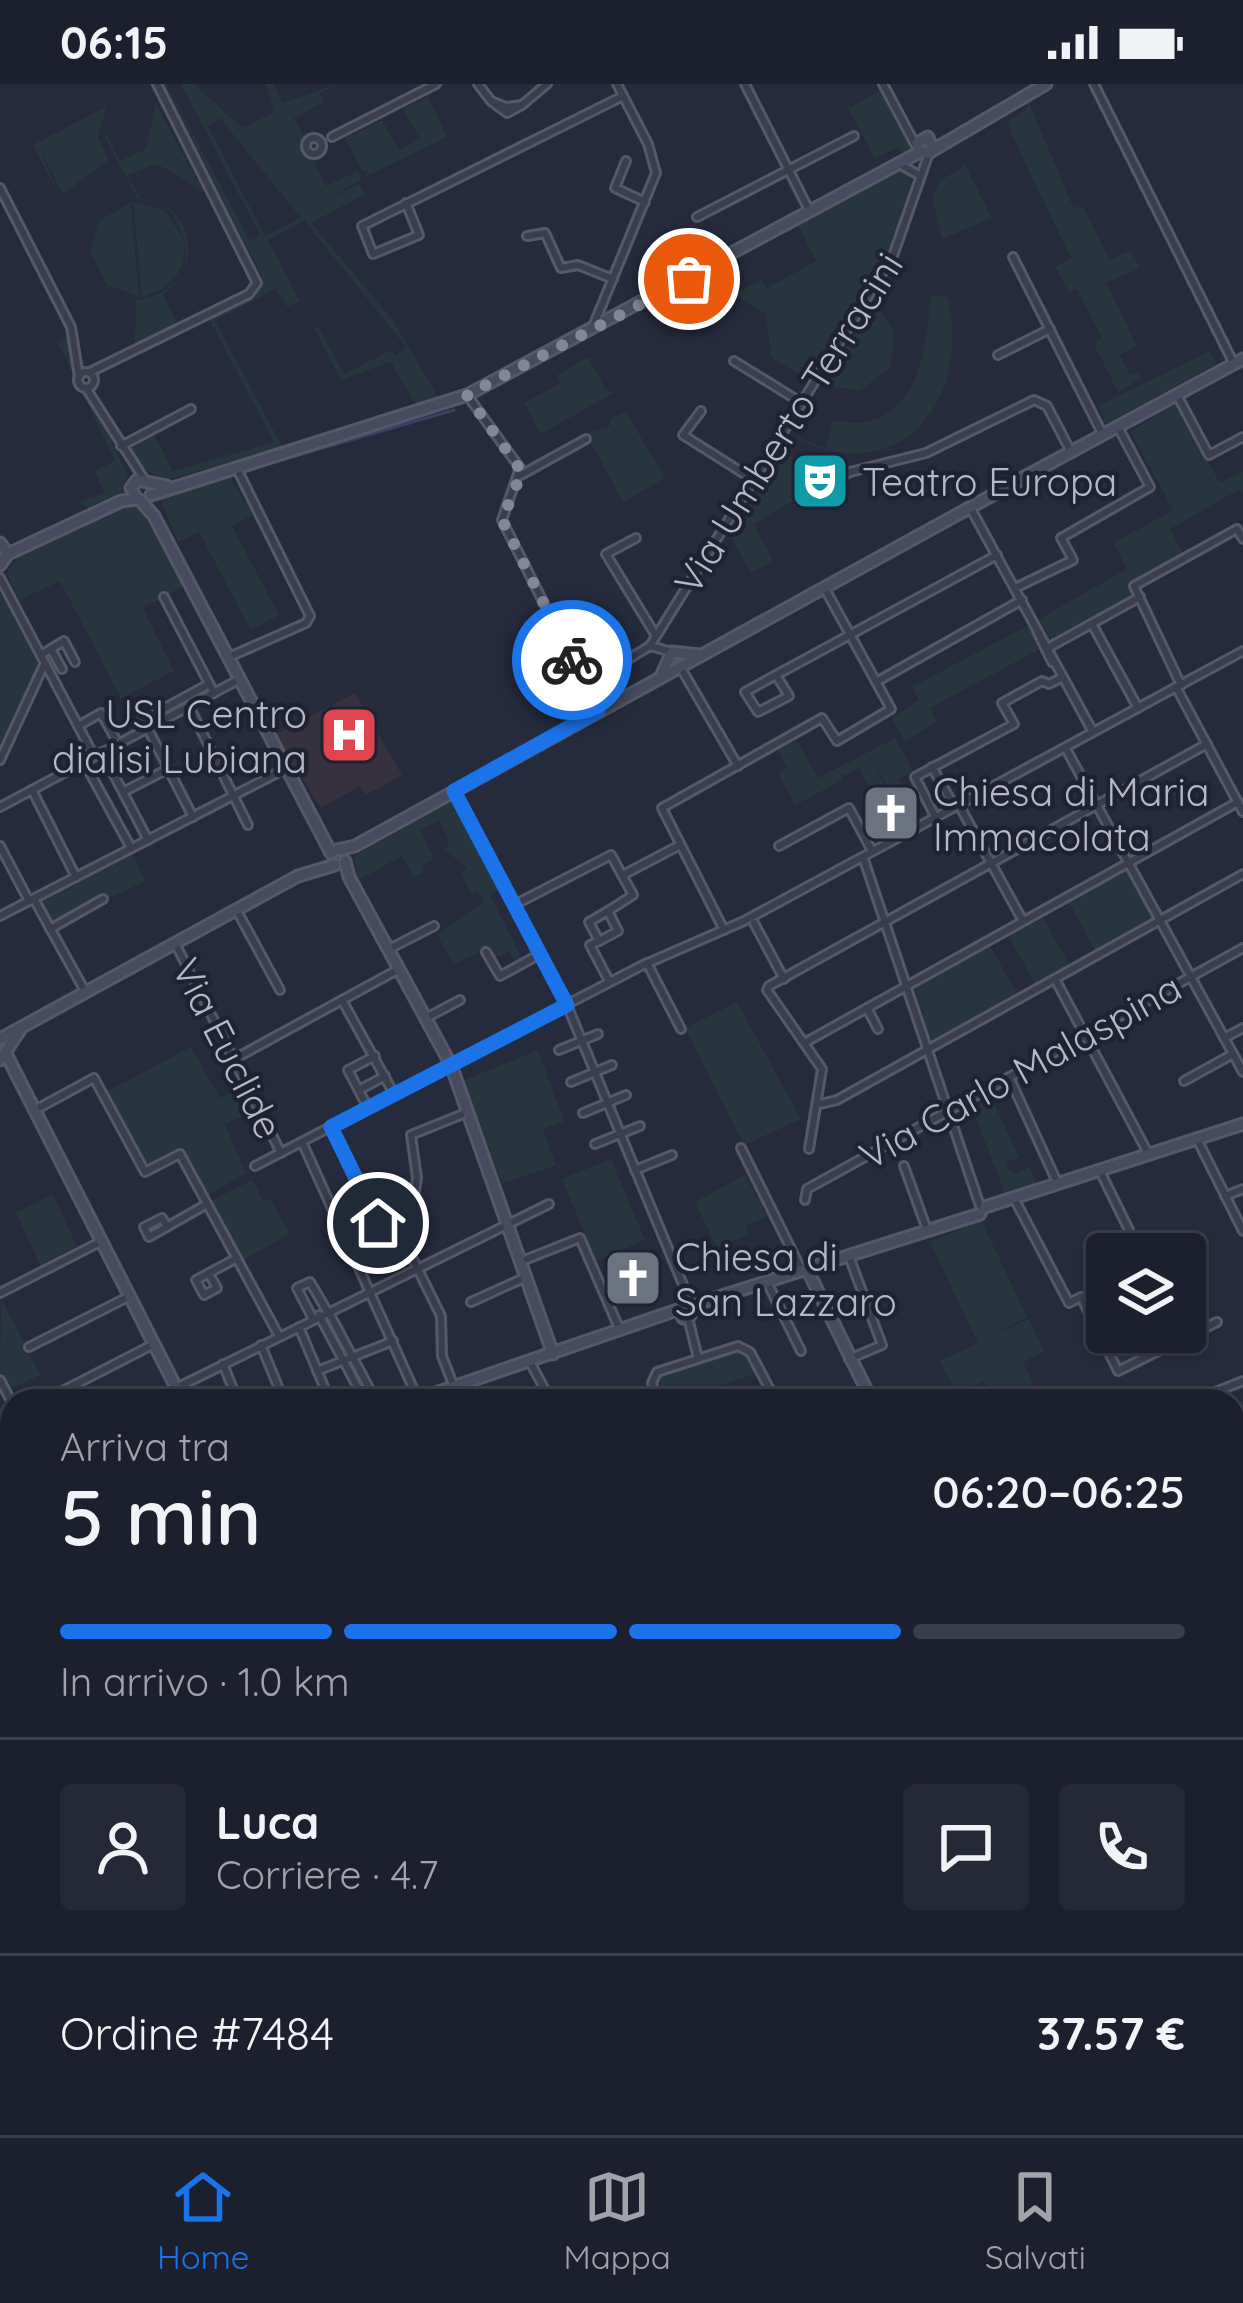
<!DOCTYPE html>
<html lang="it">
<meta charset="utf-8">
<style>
body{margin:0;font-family:Quicksand,sans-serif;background:#252836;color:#f1f3f6;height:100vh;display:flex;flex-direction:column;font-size:45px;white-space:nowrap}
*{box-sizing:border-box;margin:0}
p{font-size:39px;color:#a0a3aa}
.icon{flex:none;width:66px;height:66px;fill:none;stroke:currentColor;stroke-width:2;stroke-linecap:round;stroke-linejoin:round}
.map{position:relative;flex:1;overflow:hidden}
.sheet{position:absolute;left:0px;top:1305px;width:1245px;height:747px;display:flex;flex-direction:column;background:#1c202e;border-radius:36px 36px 0 0;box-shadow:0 3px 9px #0004,0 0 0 3px #3a3e4a}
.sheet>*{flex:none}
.controls{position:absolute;left:1086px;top:1149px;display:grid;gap:24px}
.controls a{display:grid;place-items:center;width:120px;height:120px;border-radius:12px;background:#1c202e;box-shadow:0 3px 9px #0004,0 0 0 3px #3a3e4a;font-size:60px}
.pin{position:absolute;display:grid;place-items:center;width:102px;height:102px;color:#fff;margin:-51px;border:6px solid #fff;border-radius:50%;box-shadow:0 3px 12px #0007}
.courier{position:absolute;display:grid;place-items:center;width:120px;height:120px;margin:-60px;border:9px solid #1a73e8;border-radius:50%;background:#fff;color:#222;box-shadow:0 3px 15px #0007}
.head em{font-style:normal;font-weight:600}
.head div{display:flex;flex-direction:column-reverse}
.head{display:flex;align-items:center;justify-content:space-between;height:204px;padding:0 60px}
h1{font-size:78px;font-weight:600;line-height:90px}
.bar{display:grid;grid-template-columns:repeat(4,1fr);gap:18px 12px;align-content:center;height:144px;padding:0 60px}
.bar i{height:15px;border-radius:9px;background:#3a3e4a}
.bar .on{background:#1a73e8}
.bar p{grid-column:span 4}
.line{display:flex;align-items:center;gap:30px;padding:0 60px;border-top:3px solid #3a3e4a}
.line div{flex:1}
.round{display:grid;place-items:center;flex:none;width:126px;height:126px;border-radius:12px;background:#252836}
.status{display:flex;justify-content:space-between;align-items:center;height:84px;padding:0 60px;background:#1c202e;direction:ltr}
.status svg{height:33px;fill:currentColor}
.dock{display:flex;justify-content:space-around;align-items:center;height:168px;border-top:3px solid #3a3e4a;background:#1c202e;font-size:33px;color:#a0a3aa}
.dock a{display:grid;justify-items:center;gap:6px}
.dock .on{color:#1a73e8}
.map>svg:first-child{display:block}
.medical{fill:#36313e}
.green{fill:#27363e;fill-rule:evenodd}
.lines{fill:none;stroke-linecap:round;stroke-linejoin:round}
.stream{stroke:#3a4164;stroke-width:3}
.street-casing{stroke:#545868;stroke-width:12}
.secondary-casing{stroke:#545868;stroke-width:15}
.highway-casing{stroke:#414555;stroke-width:21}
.street{stroke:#393d4d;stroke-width:6}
.secondary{stroke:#474b60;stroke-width:9}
.highway{stroke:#736e56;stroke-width:15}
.rail-casing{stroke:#5b6074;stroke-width:8}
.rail{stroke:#1e2232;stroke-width:3;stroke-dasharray:9;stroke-linecap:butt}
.done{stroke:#838697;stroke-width:12;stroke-dasharray:0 21.6}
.route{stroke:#1a73e8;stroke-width:15}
.labels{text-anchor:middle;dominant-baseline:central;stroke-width:9;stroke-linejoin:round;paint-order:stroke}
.street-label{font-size:39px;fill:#b5b8c8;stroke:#1e2232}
.poi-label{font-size:39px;fill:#b5b8c8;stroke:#1e2232;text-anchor:start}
</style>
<div class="status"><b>06:15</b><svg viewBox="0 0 49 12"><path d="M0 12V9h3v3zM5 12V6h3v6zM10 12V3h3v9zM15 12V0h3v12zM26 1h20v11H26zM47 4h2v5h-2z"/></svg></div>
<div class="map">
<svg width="1243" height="2051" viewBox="0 0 1243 2051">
<rect width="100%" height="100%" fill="#252a3d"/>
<!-- medical -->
<polygon class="medical" points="355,609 402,691 366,711 360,702 321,724 274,651"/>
<!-- green -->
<g class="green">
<path d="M161 0H166L250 157 260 151 181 0H194L242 44 274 28 266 0H273L283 19 338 0 320 9 324 18 294 34 305 54V70L317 74 326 65 328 70 314 78 326 102 358 87 362 95 329 115 359 100 365 110 311 139 392 235 441 317 418 325 391 278 341 296 314 244 319 243 344 290 391 266 396 272 406 263 304 136 268 156 300 217 287 223 276 205 215 237 283 364 166 396 142 384 130 364 154 350 173 387 274 358 209 235 255 211 261 190ZM220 34 301 134 265 152 208 42Z"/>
<polygon points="880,7 911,66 903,71 898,63 875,75 848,24"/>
<polygon points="428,12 447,53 365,93 368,87 362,87 345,54 382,36 399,66 420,55 403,25"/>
<polygon points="1027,14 1073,123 1084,124 1110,176 1131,166 1140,184 1106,199 1137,262 1120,271 1130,291 1139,288 1142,294 1118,308 1094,260 1102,254 1077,205 1068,208 1056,183 1071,174 1011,49 1008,37 1026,26"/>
<polygon points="156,19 202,106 157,80 127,91 139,113 164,122 137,114 106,54 115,36 108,53 120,77 146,65"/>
<polygon points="107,22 98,53 108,76 63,110 38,61 59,112 33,61"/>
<polygon points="965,81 992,134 942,155 932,113 940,97"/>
<path d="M902 84 911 88C917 152 842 243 809 297L771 273 766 230 734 210 761 196 767 204 816 177 797 140Z"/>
<polygon points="131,118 138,204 140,213 107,201 90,168 99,137"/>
<path d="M133 118 165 126 185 158C186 187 171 206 142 213Z"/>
<path d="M167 122C198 150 194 186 163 211L179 242 135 263 136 217C195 204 197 165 167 122Z"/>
<path d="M931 211 948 213C972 318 898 408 793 353L826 364 832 336C917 354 925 270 931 211Z"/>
<polygon points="874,219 895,248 890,284 859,307 822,301"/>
<polygon points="70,251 76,299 91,313 127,390 121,408 88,424 79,418 105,409 95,388 115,376 57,257"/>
<polygon points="1210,267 1216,280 1106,340 1098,322"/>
<polygon points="588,273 606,306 615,308 541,350 524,319 561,299 557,291"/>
<polygon points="1176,320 1220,399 1243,387 1243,409 1240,405 1170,445 1185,473 1133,501 1128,516 1052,557 1039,535 1127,485 1114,459 1173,426 1130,347"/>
<polygon points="626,328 665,394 623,418 586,349 609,343 611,335"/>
<polygon points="786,363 804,392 796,398 804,410 754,440 773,477 751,489 730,451"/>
<polygon points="229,391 253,431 232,442 279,531 251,546 199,448 178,458 159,412"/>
<polygon points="138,418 183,502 143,524 174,587 121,614 60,497 19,516 7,489 19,471"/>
<polygon points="0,508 39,581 0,662"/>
<polygon points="1029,541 1042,564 930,624 937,638 905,657 891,634 919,616 912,603"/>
<polygon points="895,654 913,687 899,695 903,705 892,711 873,677 888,708 875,714 859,686 867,680 843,692 839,687 843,696 795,721 778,689 787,683 778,666 797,656 818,694"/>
<polygon points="453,717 500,805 490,811 523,876 516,880 509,867 493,876 487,865 454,880 437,851 484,818 478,807 472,811 461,790 467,783 444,766 449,759 440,736 421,746 434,775 421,782 424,788 414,793 402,772 357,797 354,772"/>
<polygon points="130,767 146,797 53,840 40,814"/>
<polygon points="1126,784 1154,836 1096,868 1068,816"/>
<polygon points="1043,834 1069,880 1035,899 1009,853"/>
<polygon points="990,862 1018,911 931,960 915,904"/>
<polygon points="737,918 801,1035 744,1061 685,944"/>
<polygon points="191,963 220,1014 243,1002 254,1025 225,1041 246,1089 208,1111 181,1064 147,1082 106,1008"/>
<polygon points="538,966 564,1037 543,1045 556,1081 502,1100 463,997"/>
<polygon points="991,1013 1019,1073 1007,1078 1007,1084 1015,1090 1030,1083 1037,1099 1005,1110 974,1029 975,1022"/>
<polygon points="611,1075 645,1156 596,1177 562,1095"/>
<polygon points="745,1091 767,1132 746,1142 749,1150 717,1164 695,1118"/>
<polygon points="252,1096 264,1117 270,1114 290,1150 243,1176 211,1117"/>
<polygon points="53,1110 77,1162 40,1181 16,1129"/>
<polygon points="981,1136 1027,1233 988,1253 1029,1235 1044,1268 1023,1278 1037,1308 1017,1317 995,1317 984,1297 970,1304 973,1314 967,1317 954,1312 923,1317 953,1302 940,1277 978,1259 930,1158"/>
<polygon points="1107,1198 1107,1248 1171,1248 1174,1254 1118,1282 1082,1210"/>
<polygon points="1,1214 40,1291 9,1306 0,1288"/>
<polygon points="734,1268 746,1270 756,1289 678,1317 663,1317 660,1292"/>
</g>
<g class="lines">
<!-- stream -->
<g class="stream">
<polyline points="248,386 454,326"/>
<polyline points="38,461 122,424"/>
<polyline points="881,2040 889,2051"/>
</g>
<defs>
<g id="street">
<polyline points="478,0 491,17"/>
<polyline points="745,0 810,128"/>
<polyline points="883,0 915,60"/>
<polyline points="1094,0 1234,280"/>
<polygon points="491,17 506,23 522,21 507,29"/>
<polyline points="522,21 547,0"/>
<polyline points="332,53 436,0"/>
<circle cx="314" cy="62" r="8"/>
<polyline points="626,77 615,104 645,118"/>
<polyline points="901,81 917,90"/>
<polyline points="0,104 71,243 79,293"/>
<polyline points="406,119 419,151 373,170 362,142 623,12"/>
<polyline points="697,133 854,52"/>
<polyline points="527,152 545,149 561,184 578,181 613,195"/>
<polyline points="1013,173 1103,351"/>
<polyline points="699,189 731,212"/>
<polyline points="592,245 656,89 648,60 617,0"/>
<polyline points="998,271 1050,245"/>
<polyline points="734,277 802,319"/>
<circle cx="86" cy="296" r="8"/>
<polyline points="90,288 249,210 257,199 157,0"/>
<polyline points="86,304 144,395"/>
<polyline points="467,311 520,384 502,436 598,627"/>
<polyline points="1177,311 1209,371 1243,353"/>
<polyline points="701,327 683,351 754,396"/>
<polyline points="121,362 191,325"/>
<polyline points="521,391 586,355"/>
<polyline points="811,409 850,388 926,369 1034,316 1047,322 1071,368"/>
<polyline points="971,425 1093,648"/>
<polyline points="636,454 606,470 656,552"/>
<polyline points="0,494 94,672"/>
<polyline points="1015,504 1073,476 1061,454 1150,403 1118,343"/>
<polyline points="164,513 214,609"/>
<polyline points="1092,540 1138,624"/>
<polyline points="1037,547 1052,578"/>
<polyline points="650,562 672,568"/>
<polyline points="51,565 62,585"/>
<polyline points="1046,565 1140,513"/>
<polyline points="41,571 64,557 75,578"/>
<polyline points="229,573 306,539 310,532 236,383"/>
<polyline points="682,586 738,682"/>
<polyline points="776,591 789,612 758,628 745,608 776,591 997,471"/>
<polyline points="876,598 1022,516"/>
<polyline points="585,601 650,562 893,172 929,69"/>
<polyline points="1181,601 1134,502 1237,445 1243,455"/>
<polyline points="1176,603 1243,728"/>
<polyline points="189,622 248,741"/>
<polyline points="141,637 209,600"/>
<polyline points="78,642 101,629 115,654"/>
<polyline points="148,645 193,733"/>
<polyline points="1066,665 1243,988"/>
<polyline points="102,668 148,756"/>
<polyline points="0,676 44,581"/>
<polyline points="84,678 131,764"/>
<polyline points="932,683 954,722"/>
<polyline points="32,706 76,793"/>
<polyline points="123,708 168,685"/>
<polyline points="455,709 567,921 684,1203 687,1223"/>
<polyline points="959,721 1023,837"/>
<polyline points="0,723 240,595"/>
<polyline points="936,734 915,693 1014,640 1002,619 1042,597 1049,600 1063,593"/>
<polyline points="0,762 29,817"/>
<polyline points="779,762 849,724 872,767"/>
<polyline points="863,773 980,1122"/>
<polyline points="623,791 680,761"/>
<polyline points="34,815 86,909"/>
<polyline points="514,821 611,771 633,811 608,827"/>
<polyline points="236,825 280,906"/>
<polygon points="608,827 618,847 599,857 589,838"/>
<polyline points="0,832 285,685"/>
<polyline points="754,839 784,895"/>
<polyline points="50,845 103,815"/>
<polyline points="724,846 662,724 822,634 837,657 891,625 825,505"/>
<polyline points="599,857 590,861 609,897"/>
<polyline points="175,859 281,1069"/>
<polyline points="389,865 434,842"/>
<polyline points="486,868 500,892 540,870"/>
<polyline points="647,879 681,945"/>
<polyline points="1055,895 1149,1071"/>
<polyline points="342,916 394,1010"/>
<polyline points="867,924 878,945"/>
<polyline points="426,934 460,916"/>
<polyline points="1224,954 1243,944"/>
<polyline points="806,958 1238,718"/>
<polyline points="559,966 598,950"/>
<polyline points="236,974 399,885"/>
<polyline points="1009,993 1057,1098"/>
<polyline points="1184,997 1233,970"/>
<polyline points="571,998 612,981"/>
<polyline points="359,1006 385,992"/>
<polyline points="820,1020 837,1016 1243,790"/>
<polyline points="368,1024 348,986 375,972"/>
<polyline points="35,1026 94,994 145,1088 180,1070 279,1252"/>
<polyline points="583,1029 626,1011"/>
<polyline points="331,1043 370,1130 407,1163"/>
<polyline points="1197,1055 1243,1147"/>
<polyline points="302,1058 418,1315"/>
<polyline points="595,1060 640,1042"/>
<polyline points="741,1064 802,1187"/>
<polyline points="809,1065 822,985 767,906 769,902 1207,660"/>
<polyline points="255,1082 641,882 744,837 1243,567"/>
<polyline points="904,1082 926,1143"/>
<polyline points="635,1086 672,1071"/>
<polyline points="1100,1087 1129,1146"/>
<polyline points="1225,1112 1243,1105"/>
<polyline points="805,1116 807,1105 1243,864"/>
<polyline points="1015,1116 1069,1219 1081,1213 1118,1287 1217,1238"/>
<polyline points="167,1143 162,1134 144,1143 149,1153 207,1120"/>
<polyline points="522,1177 580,1154 619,1244"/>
<polyline points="209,1190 217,1204 204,1211 196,1196 237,1174"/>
<polyline points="767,1198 801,1267"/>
<polyline points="0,1209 102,1157"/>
<polyline points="471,1218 526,1193"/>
<polyline points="328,1227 376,1317"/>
<polyline points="319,1231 365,1317"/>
<polyline points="688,1234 698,1274"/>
<polyline points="313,1235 297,1204 310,1198 327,1227"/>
<polyline points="299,1243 330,1317"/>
<polyline points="261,1261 284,1317"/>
<polyline points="29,1263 128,1213"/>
<polyline points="849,1275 882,1261 850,1175"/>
<polyline points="530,1278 551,1317"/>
<polyline points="223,1280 238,1317"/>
<polyline points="317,1287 393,1257"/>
<polyline points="0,1296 12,1319"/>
<polyline points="454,1303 442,1272 441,1232 407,1163 417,1094 411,1051 468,1028"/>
<polyline points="43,1317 154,1260"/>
<polyline points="150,1317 549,1120"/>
<polyline points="377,1317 414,1305"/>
<polyline points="658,1317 652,1299 657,1288 738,1262 750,1268 776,1317"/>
<polyline points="1192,1317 1243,1297"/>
<polyline points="1233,1404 1243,1399"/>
<polyline points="1233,1441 1243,1436"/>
<polyline points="0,1571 7,1601 0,1632"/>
<polyline points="1233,1616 1243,1631"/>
<polyline points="1243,1633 1235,1638 1243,1643"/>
<polyline points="1233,1851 1243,1845"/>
<polyline points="0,1894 12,1918"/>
<polyline points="1233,1901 1243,1900"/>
<polyline points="0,1928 10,1956"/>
<polyline points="1233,1949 1243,1942"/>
<polyline points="44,2040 48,2051"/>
<polyline points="58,2040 62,2051"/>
<polyline points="615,2040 623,2051"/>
<polyline points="1115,2051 1128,2040"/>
</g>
<g id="secondary">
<polyline points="932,64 928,53 917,59 919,67 928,69 1046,0"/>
<polyline points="1017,397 1243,275"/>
<polyline points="151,411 467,311 920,68"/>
<polyline points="136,414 131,404 137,396 167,402"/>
<polyline points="140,416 154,432 331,769"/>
<polyline points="0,459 8,470 0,481"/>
<polyline points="8,470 121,417 137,415"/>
<polyline points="662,590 672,568 699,571"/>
<polyline points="337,766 355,762 1020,396"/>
<polyline points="345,777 349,793 451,981 553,1270"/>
<polyline points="0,955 298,792 335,781"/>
<polyline points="6,970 183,1317"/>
<polyline points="0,976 20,946"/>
<polyline points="985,1123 1243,1040"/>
<polyline points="807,1185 872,1317"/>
<polyline points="687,1223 980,1130"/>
<polygon points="687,1223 690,1232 683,1234 679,1226"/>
<polyline points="412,1317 680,1225"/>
<polyline points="0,1453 12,1449"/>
<polyline points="1233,1530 1243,1524"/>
</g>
<g id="highway">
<polyline points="12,1457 2,1478 12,1504"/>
<polyline points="0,1526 12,1524"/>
<polyline points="1233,1913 1243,1912"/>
</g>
</defs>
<!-- street casing -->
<use href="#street" class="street-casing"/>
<!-- secondary casing -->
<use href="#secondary" class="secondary-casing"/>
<!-- highway casing -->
<use href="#highway" class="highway-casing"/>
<!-- street -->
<use href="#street" class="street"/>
<!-- secondary -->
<use href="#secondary" class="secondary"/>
<!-- highway -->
<use href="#highway" class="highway"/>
<defs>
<g id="rail">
<polyline points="1233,1660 1243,1658"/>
<polyline points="0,1974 12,1971"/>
</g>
</defs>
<!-- rail casing -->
<use href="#rail" class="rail-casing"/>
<!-- rail -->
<use href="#rail" class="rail"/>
</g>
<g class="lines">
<!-- done -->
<polyline class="done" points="572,576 502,436 522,388 467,311 689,195"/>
<!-- route -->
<polyline class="route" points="378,1139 331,1043 567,921 454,707 598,627 572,576"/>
</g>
<!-- icons -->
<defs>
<symbol id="theatre-square" viewBox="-11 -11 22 22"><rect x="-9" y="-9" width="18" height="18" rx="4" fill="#0f9aa8" stroke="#1e2232"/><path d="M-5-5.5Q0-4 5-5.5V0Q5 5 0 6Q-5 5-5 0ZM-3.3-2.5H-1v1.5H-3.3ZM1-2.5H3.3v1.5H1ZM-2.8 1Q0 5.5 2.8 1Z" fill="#fff"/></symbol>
<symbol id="hospital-square" viewBox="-11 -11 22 22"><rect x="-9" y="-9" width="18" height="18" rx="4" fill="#e0444e" stroke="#1e2232"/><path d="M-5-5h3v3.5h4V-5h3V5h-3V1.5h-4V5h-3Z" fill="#fff"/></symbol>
<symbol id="church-square" viewBox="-11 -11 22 22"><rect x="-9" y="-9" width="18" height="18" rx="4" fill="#6b7280" stroke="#1e2232"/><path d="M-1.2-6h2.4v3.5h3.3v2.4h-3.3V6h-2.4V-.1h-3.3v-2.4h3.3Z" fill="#fff"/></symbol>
</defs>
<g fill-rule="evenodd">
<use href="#theatre-square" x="787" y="364" width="66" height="66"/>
<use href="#hospital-square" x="316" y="618" width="66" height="66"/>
<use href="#church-square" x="858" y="696" width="66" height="66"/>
<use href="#church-square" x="600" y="1161" width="66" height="66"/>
</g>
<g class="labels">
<!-- street labels -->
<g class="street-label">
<text transform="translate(788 339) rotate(-58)">Via Umberto Terracini</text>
<text transform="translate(228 964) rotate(63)">Via Euclide</text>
<text transform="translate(1020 987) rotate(-29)">Via Carlo Malaspina</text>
</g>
<!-- poi labels -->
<g class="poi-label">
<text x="862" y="397">Teatro Europa</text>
<text x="307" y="629" text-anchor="end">USL Centro<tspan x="307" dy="45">dialisi Lubiana</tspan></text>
<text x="933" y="707">Chiesa di Maria<tspan x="933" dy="45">Immacolata</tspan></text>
<text x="675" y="1172">Chiesa di<tspan x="675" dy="45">San Lazzaro</tspan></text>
</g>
</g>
</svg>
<div class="controls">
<a><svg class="icon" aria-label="layers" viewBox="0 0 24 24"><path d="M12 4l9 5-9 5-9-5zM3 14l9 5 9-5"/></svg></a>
</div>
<div class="pin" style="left:689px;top:195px;background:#ea580c"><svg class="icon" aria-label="bag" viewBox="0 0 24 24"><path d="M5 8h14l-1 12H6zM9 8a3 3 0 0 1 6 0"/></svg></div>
<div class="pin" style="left:378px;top:1139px;background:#1f2937"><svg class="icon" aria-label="home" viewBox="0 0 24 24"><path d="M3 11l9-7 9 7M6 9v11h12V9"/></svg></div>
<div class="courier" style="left:572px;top:576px"><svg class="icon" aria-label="bike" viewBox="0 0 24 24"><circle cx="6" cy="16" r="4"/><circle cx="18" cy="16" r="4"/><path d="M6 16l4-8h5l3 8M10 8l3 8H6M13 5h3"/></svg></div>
<section class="sheet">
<div class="head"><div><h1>5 min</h1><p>Arriva tra</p></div><em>06:20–06:25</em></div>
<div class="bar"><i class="on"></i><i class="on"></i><i class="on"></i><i></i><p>In arrivo · 1.0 km</p></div>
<div class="line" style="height:216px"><a class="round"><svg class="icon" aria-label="person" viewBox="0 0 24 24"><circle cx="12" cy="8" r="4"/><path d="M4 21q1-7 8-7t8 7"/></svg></a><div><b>Luca</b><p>Corriere · 4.7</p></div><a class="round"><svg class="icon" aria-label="chat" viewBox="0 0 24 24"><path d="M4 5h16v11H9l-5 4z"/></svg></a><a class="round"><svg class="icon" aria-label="phone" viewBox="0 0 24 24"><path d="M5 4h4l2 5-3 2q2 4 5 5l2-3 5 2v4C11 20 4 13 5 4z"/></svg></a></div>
<div class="line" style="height:156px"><div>Ordine #7484</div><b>37.57 €</b></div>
</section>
</div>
<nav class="dock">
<a class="on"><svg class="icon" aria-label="home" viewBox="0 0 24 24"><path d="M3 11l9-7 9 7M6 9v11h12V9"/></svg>Home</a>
<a><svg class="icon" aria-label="map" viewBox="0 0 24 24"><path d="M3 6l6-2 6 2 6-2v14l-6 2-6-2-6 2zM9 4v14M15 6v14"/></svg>Mappa</a>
<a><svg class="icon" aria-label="saved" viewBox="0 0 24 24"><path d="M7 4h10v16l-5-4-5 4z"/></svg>Salvati</a>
</nav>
